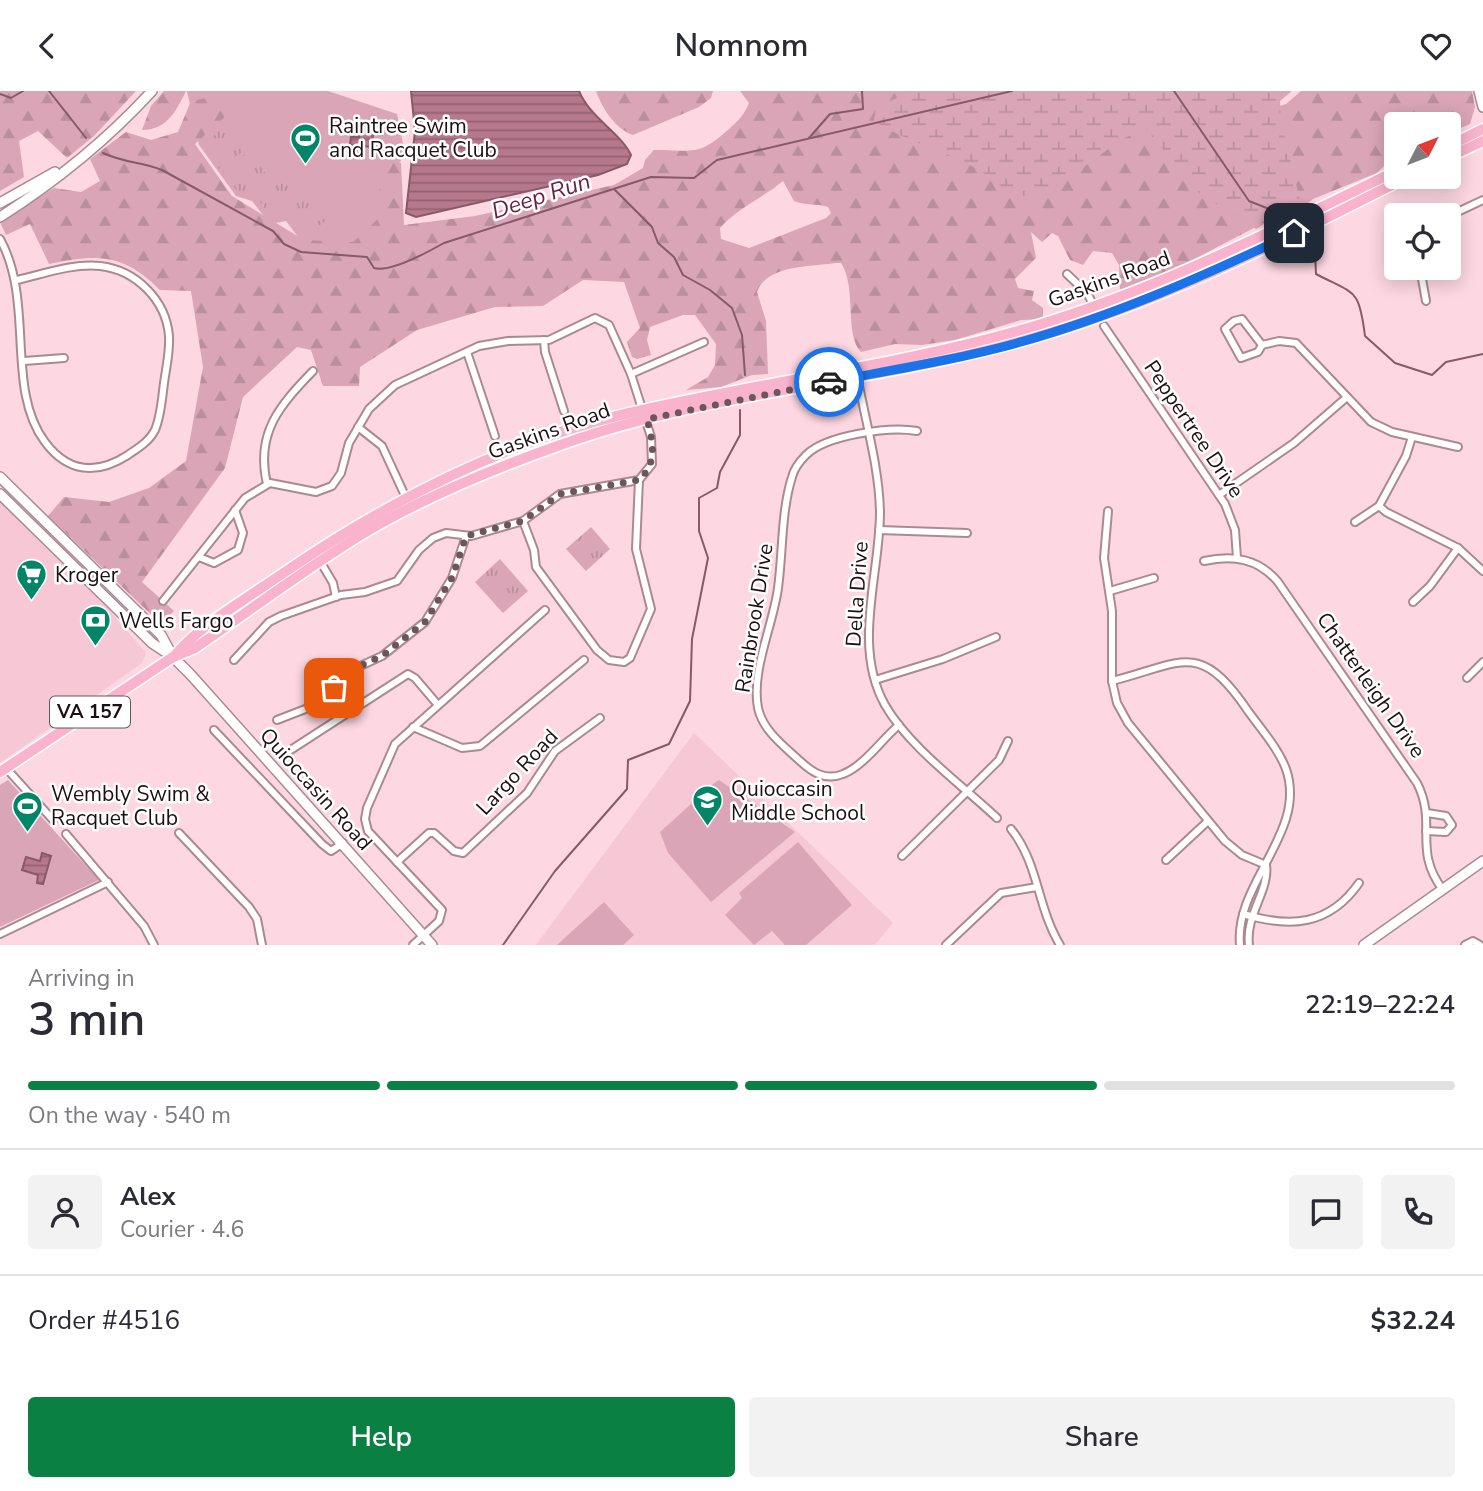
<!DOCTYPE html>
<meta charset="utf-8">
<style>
body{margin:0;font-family:"Nunito Sans",sans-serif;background:#f2f2f3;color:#2b2b33;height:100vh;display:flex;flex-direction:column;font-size:26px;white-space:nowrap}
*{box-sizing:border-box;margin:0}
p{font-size:23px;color:#7c7c81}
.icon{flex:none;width:38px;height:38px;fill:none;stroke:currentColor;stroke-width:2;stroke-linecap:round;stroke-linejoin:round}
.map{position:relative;height:854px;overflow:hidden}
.details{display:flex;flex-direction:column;background:#fff;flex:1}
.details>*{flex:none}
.needle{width:46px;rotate:48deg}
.controls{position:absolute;left:1384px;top:21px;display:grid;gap:14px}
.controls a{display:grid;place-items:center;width:77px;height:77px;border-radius:7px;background:#fff;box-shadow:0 4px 18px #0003;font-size:35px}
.pin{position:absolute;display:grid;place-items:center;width:60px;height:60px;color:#fff;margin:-30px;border-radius:14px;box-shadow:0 4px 10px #0006}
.courier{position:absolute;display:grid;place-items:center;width:70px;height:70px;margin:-35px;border:5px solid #1a73e8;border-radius:50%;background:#fff;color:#222;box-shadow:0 2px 9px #0007}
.overview em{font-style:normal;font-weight:600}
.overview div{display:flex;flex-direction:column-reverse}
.overview{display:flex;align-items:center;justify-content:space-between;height:119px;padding:0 28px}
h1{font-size:46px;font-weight:600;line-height:52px}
.bar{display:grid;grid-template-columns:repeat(4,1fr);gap:10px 7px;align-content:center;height:84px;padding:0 28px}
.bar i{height:9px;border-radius:5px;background:#e1e1e2}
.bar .active{background:#0b8043}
.bar p{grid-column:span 4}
.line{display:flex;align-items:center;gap:18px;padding:0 28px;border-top:2px solid #e1e1e2}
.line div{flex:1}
.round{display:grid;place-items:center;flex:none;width:74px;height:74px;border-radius:7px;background:#f2f2f3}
.button{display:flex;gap:14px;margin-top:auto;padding:14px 28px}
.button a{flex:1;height:80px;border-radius:7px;background:#0b8043;color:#fff;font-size:28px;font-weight:600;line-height:80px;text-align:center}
.button a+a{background:#f2f2f3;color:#2b2b33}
header{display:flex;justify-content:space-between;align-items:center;height:91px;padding:0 28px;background:#fff;font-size:32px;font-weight:600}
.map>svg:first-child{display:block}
.built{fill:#f6c8d6}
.grass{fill:#daa6b7}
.forest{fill:url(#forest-firs);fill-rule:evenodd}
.wetland{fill:url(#wetland-marsh)}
.park{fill:url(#park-tufts)}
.water{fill:url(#water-rules);stroke:#885968;stroke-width:2}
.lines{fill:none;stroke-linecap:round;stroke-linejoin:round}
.stream{stroke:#885968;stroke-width:2}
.street-casing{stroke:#ab8993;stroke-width:10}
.secondary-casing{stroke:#ab8993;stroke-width:12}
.primary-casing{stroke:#fff;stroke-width:13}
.street{stroke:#fff;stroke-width:6}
.secondary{stroke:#fff;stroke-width:9}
.primary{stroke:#f9b3cc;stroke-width:10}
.done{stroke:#6b565c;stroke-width:7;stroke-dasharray:0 12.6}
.route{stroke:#1a73e8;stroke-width:9}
.labels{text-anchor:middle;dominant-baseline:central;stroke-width:5;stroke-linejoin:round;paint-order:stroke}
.shield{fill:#fff;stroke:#60585a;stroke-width:2}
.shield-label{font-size:19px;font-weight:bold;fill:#1c1014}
.poi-label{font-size:21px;fill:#1c1014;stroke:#fff;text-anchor:start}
.street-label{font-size:21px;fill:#1c1014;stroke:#fff}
.water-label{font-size:23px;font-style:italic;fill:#6b1f3f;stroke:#fff}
</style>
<header><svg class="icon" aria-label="back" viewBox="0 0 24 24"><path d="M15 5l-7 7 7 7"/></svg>Nomnom<svg class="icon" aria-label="heart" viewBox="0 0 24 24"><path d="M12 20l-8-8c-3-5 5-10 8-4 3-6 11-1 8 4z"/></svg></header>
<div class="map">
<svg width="1483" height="854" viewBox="0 0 1483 854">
<defs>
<pattern id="forest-firs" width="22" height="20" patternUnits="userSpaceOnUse" patternTransform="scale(1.75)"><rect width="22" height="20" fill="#daa6b7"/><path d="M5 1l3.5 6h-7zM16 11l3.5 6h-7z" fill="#ba8e9c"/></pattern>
<pattern id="wetland-marsh" width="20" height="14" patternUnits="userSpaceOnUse" patternTransform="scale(1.75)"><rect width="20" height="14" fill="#daa6b7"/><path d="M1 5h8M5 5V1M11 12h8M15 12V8" fill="none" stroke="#ba8e9c"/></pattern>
<pattern id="park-tufts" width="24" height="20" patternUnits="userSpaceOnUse" patternTransform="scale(1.75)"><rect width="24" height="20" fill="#daa6b7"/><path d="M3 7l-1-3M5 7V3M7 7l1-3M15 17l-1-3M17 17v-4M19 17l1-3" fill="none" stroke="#ba8e9c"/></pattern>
<pattern id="water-rules" width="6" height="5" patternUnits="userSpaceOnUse" patternTransform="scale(1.75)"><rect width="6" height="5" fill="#b6788c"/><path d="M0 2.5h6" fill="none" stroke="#936171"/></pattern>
</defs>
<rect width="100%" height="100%" fill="#fdd7e2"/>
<!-- built -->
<g class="built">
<polygon points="0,408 85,491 146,562 142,572 0,672"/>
<polygon points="694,642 893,832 875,854 536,854"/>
</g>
<!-- grass -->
<g class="grass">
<polygon points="187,0 328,0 397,23 405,63 391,85 395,136 352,157 301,150 286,130 270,133 252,110 236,105 199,54"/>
<polygon points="8,689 99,789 0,836 0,694"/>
<polygon points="719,689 795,741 711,811 668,762 660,741 700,705 698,703"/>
<polygon points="798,751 852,814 806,854 785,854 772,840 754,854 725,824 742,807 739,802"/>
<polygon points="604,811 634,844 623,854 557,854"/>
</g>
<!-- forest -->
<g class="forest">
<polygon points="0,0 136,0 94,45 67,67 38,40 19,50 24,86 0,100"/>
<path d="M164 0H186C176 20 167 39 142 39L151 15Z"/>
<path d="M596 0H713L711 7 699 16 633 44C615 38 602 17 596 0Z"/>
<path d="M740 0H983L1276 16 1286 13 1301 0H1472L1475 16 1470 33 1449 42V33H1396V63L1377 82 1313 108 1302 117 1277 125 1181 175 1120 199 1119 174 1112 162 1093 160 1083 174 1070 169 1058 145 1052 142 1042 151 1031 141 1036 167 1015 188 1018 197 1034 200 1032 209 1043 217V228L1021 229 955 249 922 254 895 253 861 261C844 244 857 195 841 172H836C812 176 767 173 757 201L766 230 768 283 752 284 721 296 686 299 708 286 715 274 716 253 695 224H683L650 236 647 249 651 264 637 268 632 266 627 251 640 237 624 191 583 189 543 215 495 216 417 239 360 276 359 295H323L311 259 297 256 243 306 225 377 142 491 174 520 161 533 48 425 64 406 109 411 149 397 186 370 203 276 191 200 160 199C123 162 97 163 49 173L30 133 6 144 0 131 54 97 81 101 100 90 90 68 126 41 151 49 178 41 191 10 222 4 237 15 195 53 232 105 304 149 353 151 379 127 380 72H401L404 134 475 125 614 94 643 77 645 69 654 59C693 59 698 66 729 38 738 30 744 24 749 12ZM783 90 794 110C806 115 816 112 828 116L831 122 826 127 749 157 721 148 720 137C735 119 764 106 783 90Z"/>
</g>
<!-- wetland -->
<path class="wetland" d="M913 0H1292L1280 10 1281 32 1302 117 1277 125 1256 138 1200 103 1146 38 1122 48 1059 94 1030 105 1011 104C968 61 923 61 874 30L876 16Z"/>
<!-- park -->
<g class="park">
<polygon points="227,34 245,59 219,78 201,54"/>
<polygon points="249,60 267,84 240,104 223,80"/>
<polygon points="284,87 302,111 314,101 332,125 305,145 287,122 275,131 257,107"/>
<polygon points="591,436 610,458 586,480 566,458"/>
<polygon points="500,468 528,500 503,522 475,491"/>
</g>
<!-- water -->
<g class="water">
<path d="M411 0H579C590 27 621 42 631 64L627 73 598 84 416 126 406 122 415 40Z"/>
<polygon points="360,33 383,35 382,44 373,43 372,56 350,54 351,46 359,46"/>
<polygon points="42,762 51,765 43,793 37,792 38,784 22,779 26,766 40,770"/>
</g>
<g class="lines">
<!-- stream -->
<g class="stream">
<polyline points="49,0 86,47"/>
<polyline points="1174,0 1249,110 1287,125"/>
<polyline points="0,3 11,7 23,0"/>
<polyline points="809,47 830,23 863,18 862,0"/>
<path d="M103 62C125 72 141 71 162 79L273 140 284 153 301 161 367 166 374 177C390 182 428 161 444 152L651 86 694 87 717 69 1012 0"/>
<polyline points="614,98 652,136 658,152 674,166 683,184 710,199 732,217 742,244 745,284"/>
<path d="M1304 145 1315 161 1316 183C1356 204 1359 197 1365 245L1395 272 1432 284 1446 271 1483 263"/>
<polyline points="503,854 555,780 627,698 628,669 669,653 690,610 692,548 708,467 699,440 699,407 717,397 720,381 740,344 740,319"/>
</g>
<defs>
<g id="street">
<polyline points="1449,125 1483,109"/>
<path d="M0 148C35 211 5 298 45 351 68 382 97 384 128 364 138 357 149 351 155 339 161 325 162 307 164 292 166 277 170 261 169 245 166 209 136 179 100 175 73 172 43 183 17 189"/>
<polyline points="1420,177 1426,210"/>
<polyline points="1067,183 1087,202 1095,217"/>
<polyline points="1104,235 1225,413 1235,439 1237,467"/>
<polyline points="544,249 545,261 564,320"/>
<polyline points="1262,254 1258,261 1241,267 1225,238 1234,230 1242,228 1262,254 1279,250 1296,252 1371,331 1392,341 1458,356"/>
<polyline points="467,261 495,345"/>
<polyline points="24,270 64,267"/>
<polyline points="631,283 704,251"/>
<path d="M857 284C865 329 879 375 880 421 880 484 852 555 885 614 909 656 962 694 997 727"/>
<polyline points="358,336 382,355 407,409"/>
<path d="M267 393C255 342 280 314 313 280"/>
<polyline points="1219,404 1294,352 1347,306"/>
<polyline points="1379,415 1386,421 1458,457 1483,480"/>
<polyline points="1108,420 1104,467 1112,520 1112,590 1117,612 1128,632 1225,750 1242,764 1266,774"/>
<polyline points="523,430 534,459 536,476 597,559 609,569 624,571 630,567 651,518 636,458 639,389"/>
<polyline points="1355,431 1379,415 1406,365 1412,346"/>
<polyline points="879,439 967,442"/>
<polyline points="199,466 214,472 238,459 243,442 235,419"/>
<polyline points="320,470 333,492 336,506"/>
<path d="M1204 470C1233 464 1258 467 1278 491L1417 692C1438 733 1412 758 1443 799"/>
<polyline points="1110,500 1154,487"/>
<polyline points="163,510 245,407 270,392 316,401 332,395 341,382 349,352 369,318 395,294 479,255 508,250 549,249 595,227 609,234 631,283 651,346 652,373 639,389 560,403 523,430 471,445 446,442 433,447 419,459 397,490 365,501 341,504 281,525 269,531 234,569"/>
<polyline points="1413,511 1430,495 1458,457"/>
<polyline points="1467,587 1483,571"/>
<polyline points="875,589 943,568 996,546"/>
<path d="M1112 590C1183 572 1199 548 1248 620 1261 638 1278 657 1286 678 1308 741 1234 792 1240 854"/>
<polyline points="277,629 308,617 356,577 382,565 425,531 452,487 466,445"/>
<path d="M899 634C882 648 864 675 843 683 826 690 813 682 800 670 784 655 763 640 758 617 751 579 773 535 778 497 783 461 781 421 792 386 794 378 800 370 806 364 826 344 890 335 917 340"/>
<polyline points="413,636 462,657 480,655 584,569"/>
<polyline points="214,639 322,753 331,760 343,752"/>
<polyline points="289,660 408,583 415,587 438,614"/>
<polyline points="6,677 53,729"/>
<path d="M1011 738C1039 773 1037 816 1060 854"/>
<polyline points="1426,740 1446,741 1452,734 1446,725 1427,722"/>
<polyline points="179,742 249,816 257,828 262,854"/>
<polyline points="66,743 144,835 154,854"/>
<polyline points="902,765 999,669 1008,650"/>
<polyline points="1166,769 1208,730"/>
<polyline points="397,771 429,742 434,742 454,760 463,762 527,702 555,660 600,627"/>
<path d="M1243 823C1290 837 1329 835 1359 792"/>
<polyline points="0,843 108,791"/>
<polyline points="413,854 439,830 442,819 368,740 365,728 367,717 395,653 545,519"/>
<polyline points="946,854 1001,802 1037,796"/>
<path d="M1249 854C1245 824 1270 799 1266 774"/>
<polyline points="1465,854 1473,850 1480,854"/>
</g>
<g id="secondary">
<polyline points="1479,0 1483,16"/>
<polyline points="0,112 55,81"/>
<path d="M0 126C55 91 108 48 152 0"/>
<polyline points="0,386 161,544 173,566"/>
<polyline points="0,403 152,552 173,566 191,584 432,854"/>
<polyline points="1364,854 1483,770"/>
</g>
<g id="primary">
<polyline points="1449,55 1483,38"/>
<polyline points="1449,66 1483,50"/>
<path d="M174 566C194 538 255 502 285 481 389 410 506 350 629 322 762 291 897 275 1028 237 1157 199 1276 138 1396 80"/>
<path d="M0 681 173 566 195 557C251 519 306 477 364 442 426 405 495 377 563 353 703 303 856 293 1000 256 1143 220 1277 153 1407 86"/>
</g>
</defs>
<!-- street casing -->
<use href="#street" class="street-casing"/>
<!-- secondary casing -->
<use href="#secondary" class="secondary-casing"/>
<!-- primary casing -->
<use href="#primary" class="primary-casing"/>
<!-- street -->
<use href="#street" class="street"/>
<!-- secondary -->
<use href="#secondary" class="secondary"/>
<!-- primary -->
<use href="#primary" class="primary"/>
</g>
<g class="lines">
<!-- done -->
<path class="done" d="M334 597 356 577 382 565 425 531 452 487 466 445 523 430 560 403 639 389C658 371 653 352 647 328L829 291"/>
<!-- route -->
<path class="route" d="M829 291C892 279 955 269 1017 252 1114 225 1204 185 1294 142"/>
</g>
<!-- icons -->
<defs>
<symbol id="stadium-pin" viewBox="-11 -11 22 30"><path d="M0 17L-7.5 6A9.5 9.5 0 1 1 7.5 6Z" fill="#018568" stroke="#fff"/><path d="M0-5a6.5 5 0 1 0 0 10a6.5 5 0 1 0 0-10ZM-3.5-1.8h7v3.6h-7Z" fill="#fff"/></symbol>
<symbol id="supermarket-pin" viewBox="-11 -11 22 30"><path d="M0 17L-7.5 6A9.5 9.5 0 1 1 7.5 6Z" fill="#018568" stroke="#fff"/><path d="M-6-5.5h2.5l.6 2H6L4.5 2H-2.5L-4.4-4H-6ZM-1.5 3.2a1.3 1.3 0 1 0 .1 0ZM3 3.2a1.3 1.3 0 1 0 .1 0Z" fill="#fff"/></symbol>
<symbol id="bank-pin" viewBox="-11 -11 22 30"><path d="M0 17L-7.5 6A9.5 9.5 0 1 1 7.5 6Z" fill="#018568" stroke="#fff"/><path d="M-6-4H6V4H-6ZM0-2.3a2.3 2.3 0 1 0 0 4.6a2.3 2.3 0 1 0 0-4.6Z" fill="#fff"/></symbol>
<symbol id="school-pin" viewBox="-11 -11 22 30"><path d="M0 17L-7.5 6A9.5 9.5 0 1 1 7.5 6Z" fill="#018568" stroke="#fff"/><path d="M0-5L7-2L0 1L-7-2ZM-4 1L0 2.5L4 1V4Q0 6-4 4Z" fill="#fff"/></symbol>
</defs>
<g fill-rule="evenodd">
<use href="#stadium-pin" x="288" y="30" width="35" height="47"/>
<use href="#supermarket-pin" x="14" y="466" width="35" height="47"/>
<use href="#bank-pin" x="78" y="512" width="35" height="47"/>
<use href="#school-pin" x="690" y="692" width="35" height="47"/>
<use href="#stadium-pin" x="10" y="698" width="35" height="47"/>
</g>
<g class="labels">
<!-- shield labels -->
<rect class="shield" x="50" y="605.5" width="80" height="31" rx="5"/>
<g class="shield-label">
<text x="90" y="621">VA 157</text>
</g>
<!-- poi labels -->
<g class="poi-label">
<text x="329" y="35">Raintree Swim<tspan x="329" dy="24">and Racquet Club</tspan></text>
<text x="55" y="484">Kroger</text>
<text x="119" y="530">Wells Fargo</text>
<text x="731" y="698">Quioccasin<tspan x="731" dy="24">Middle School</tspan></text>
<text x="51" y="703">Wembly Swim &amp;<tspan x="51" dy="24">Racquet Club</tspan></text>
</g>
<!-- street labels -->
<g class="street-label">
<text transform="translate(1109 188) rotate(-20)">Gaskins Road</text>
<text transform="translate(1194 338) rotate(56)">Peppertree Drive</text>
<text transform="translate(549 340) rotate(-20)">Gaskins Road</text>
<text transform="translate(857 503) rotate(-86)">Della Drive</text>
<text transform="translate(754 527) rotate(-81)">Rainbrook Drive</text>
<text transform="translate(1371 594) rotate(55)">Chatterleigh Drive</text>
<text transform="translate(517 681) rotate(-47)">Largo Road</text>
<text transform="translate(316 698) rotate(48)">Quioccasin Road</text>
</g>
<!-- water labels -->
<g class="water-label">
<text transform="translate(541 105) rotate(-18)">Deep Run</text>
</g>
</g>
</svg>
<div class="controls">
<a><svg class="needle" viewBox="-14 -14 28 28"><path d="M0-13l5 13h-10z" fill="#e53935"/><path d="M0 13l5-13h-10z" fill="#7c7c81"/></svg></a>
<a><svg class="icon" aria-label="locate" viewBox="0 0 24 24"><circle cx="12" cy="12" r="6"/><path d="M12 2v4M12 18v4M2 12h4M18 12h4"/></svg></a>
</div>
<div class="pin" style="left:334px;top:597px;background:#ea580c"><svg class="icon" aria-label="bag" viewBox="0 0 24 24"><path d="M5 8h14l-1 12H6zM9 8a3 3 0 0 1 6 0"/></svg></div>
<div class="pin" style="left:1294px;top:142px;background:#1f2937"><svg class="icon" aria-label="home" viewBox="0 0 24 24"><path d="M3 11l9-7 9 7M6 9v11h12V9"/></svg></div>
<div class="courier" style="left:829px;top:291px"><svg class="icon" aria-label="car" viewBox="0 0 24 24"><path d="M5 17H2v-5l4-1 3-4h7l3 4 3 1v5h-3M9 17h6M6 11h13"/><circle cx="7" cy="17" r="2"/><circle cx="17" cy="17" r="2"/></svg></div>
</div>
<section class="details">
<div class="overview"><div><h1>3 min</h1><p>Arriving in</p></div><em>22:19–22:24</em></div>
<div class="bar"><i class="active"></i><i class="active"></i><i class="active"></i><i></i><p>On the way · 540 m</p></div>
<div class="line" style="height:126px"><a class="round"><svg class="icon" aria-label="person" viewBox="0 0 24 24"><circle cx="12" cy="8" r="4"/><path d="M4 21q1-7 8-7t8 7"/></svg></a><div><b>Alex</b><p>Courier · 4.6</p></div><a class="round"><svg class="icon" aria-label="chat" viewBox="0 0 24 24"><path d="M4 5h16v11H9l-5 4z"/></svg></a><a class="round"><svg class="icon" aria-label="phone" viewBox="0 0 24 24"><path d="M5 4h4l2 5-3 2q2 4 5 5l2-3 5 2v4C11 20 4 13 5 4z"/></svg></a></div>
<div class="line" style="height:91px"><div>Order #4516</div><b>$32.24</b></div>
<div class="button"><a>Help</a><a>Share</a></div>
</section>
